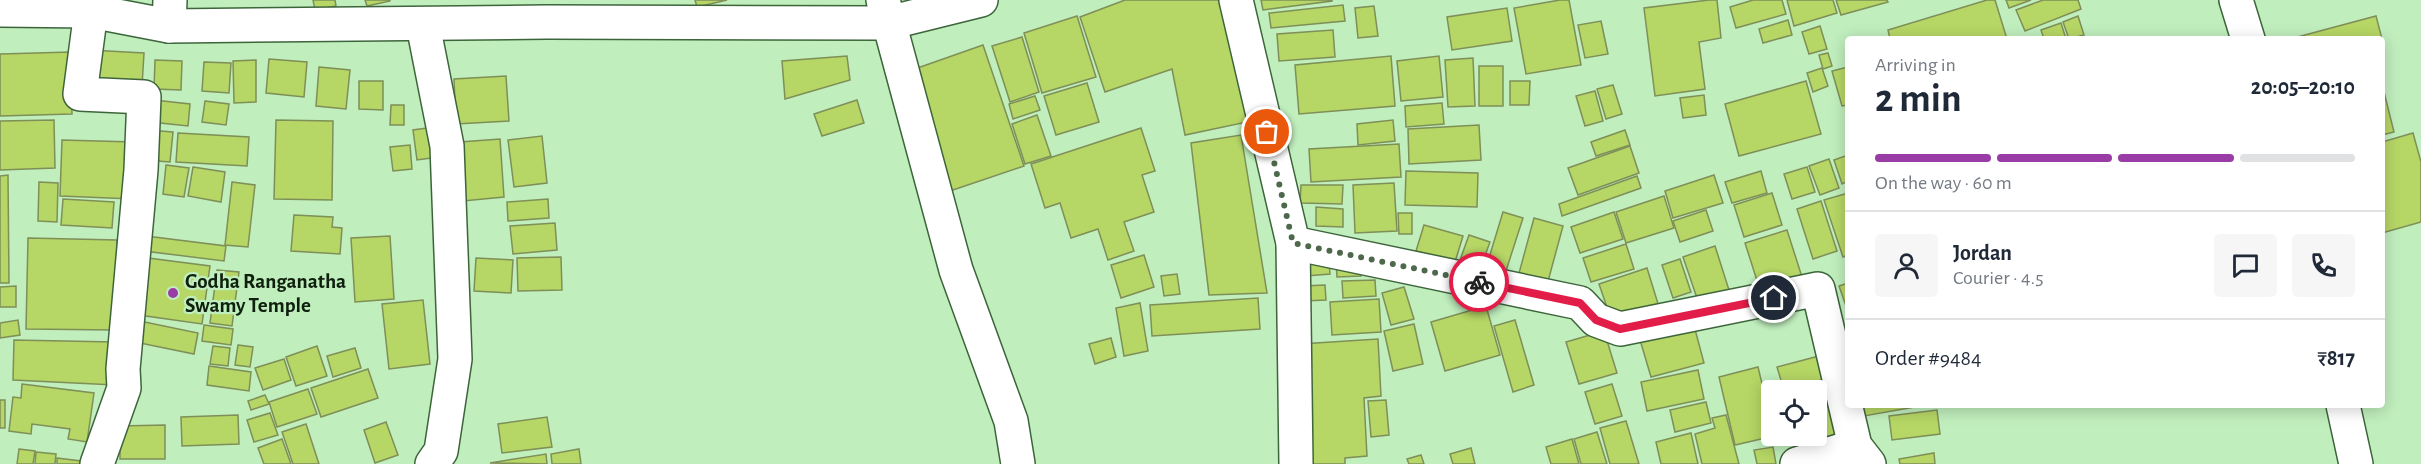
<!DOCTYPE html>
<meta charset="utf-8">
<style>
body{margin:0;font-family:"Alegreya Sans",sans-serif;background:#f6f6f7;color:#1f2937;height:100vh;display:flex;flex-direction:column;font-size:22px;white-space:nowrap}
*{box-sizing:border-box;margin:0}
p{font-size:20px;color:#747a83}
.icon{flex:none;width:33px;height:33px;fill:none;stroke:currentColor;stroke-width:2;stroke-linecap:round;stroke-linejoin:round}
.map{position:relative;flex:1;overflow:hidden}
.drawer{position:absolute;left:1845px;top:36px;width:540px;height:372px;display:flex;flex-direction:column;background:#fff;border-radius:6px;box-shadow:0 3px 15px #0003}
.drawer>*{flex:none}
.fabs{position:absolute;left:1761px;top:380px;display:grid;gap:12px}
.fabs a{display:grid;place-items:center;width:66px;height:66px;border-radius:6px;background:#fff;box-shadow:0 3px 15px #0003;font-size:30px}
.pin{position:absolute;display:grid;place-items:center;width:51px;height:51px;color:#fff;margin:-26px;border:3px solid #fff;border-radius:50%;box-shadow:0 2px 6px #0007}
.courier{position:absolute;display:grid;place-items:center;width:60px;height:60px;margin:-30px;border:4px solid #e11d48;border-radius:50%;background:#fff;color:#222;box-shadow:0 2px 8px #0007}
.headline em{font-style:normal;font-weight:700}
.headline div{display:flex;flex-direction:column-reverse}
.headline{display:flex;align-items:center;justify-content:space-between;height:102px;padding:0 30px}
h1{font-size:39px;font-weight:700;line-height:45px}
.bar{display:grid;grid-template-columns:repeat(4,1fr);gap:9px 6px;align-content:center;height:72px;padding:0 30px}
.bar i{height:8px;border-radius:4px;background:#e0e1e3}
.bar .selected{background:#9a3ca6}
.bar p{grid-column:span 4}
.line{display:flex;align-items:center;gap:15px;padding:0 30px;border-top:2px solid #e0e1e3}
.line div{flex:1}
.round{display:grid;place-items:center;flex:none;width:63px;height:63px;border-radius:6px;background:#f6f6f7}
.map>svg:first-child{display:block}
.building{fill:#b6d665;stroke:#7e8f58;stroke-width:1.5}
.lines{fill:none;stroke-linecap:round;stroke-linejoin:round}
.minor-casing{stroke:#3d653b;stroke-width:36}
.tertiary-casing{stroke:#3d653b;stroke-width:36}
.secondary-casing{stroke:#3d653b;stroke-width:36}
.minor{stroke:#fff;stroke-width:33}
.tertiary{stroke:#fff;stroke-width:33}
.secondary{stroke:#fff;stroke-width:33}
.done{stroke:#4d684b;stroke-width:6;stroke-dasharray:0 10.8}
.route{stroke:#e11d48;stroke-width:8}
.poi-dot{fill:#9a3ca6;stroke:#c0eebd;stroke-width:2}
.labels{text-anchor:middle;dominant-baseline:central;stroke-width:4.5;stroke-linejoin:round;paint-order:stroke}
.poi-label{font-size:21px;font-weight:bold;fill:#0f200e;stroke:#c0eebd;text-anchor:start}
</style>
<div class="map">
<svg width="2421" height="464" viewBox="0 0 2421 464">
<rect width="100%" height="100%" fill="#c0eebd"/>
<!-- building -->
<g class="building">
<polygon points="313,0 335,0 336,6 315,10"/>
<polygon points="365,0 390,0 390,1 367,6"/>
<polygon points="695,0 727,0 697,7"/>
<polygon points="1125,0 1225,0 1247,122 1185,135 1172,69 1105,92 1080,17"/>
<polygon points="1261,0 1332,0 1332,1 1263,10"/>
<polygon points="1560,0 1569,0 1581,65 1526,74 1514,8"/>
<polygon points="1709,0 1717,0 1721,38 1699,42 1705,89 1655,96 1644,8"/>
<polygon points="1753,0 1782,0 1786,14 1736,28 1730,7"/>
<polygon points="1787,0 1833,0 1837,13 1794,26"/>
<polygon points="1836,0 1887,0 1888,2 1841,15"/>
<polygon points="1987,0 1995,0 2007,39 1890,39 1888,30"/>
<polygon points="2006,0 2031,0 2009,8"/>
<polygon points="2043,0 2078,0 2081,9 2025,31 2016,10"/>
<polygon points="1343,5 1345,21 1271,28 1269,13"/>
<polygon points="1374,6 1378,36 1358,38 1355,8"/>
<polygon points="1507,8 1512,41 1452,50 1447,17"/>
<polygon points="1077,16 1096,77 1042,93 1024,33"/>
<polygon points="2078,16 2084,35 2069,39 2063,22"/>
<polygon points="2376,16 2382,39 2290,39"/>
<polygon points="1788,20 1792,35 1763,43 1759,29"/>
<polygon points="1601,21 1608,54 1585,58 1578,25"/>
<polygon points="2061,23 2066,39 2044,39 2041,30"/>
<polygon points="1820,26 1827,49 1809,54 1802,32"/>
<polygon points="1333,30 1335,57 1279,61 1277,34"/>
<polygon points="1022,37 1039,92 1010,102 992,46"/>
<polygon points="983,45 1024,166 950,191 909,71"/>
<polygon points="90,50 144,53 142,86 88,84"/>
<polygon points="71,52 72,114 0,116 0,54"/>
<polygon points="1828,53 1832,66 1823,69 1819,55"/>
<polygon points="847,56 850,80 785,99 782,61"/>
<polygon points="1391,56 1395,106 1299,114 1295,65"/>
<polygon points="1439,56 1443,97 1401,101 1397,61"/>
<polygon points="1473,58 1475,106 1448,107 1445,60"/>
<polygon points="269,59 307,62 304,97 266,93"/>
<polygon points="155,60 182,61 181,90 154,89"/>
<polygon points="256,60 256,102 234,103 233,61"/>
<polygon points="204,62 231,63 229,93 202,91"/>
<rect x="1479" y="66" width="24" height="40"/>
<polygon points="319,67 350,70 346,109 316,106"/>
<polygon points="1848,67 1848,105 1842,106 1832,71"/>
<polygon points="1822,68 1828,86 1813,92 1807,73"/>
<polygon points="506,76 509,121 456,124 454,79"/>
<polygon points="359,81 383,81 383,110 359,109"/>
<polygon points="1510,81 1530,81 1529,105 1510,105"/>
<polygon points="1806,81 1821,134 1739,156 1725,104"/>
<polygon points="1087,83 1099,122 1056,135 1044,96"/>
<polygon points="2382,84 2394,132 2382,135"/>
<polygon points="1613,85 1622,114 1606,119 1597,89"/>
<polygon points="1595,91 1603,121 1585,126 1576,96"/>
<polygon points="1704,95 1706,115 1683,118 1680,98"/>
<polygon points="1035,96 1040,110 1013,119 1009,104"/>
<polygon points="154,100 190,104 188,126 151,122"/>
<polygon points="857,100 864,123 822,136 814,114"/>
<polygon points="205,101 229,104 226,125 202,122"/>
<polygon points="1442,103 1444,124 1406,127 1405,106"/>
<polygon points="391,105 404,105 404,125 390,125"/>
<polygon points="1037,115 1051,156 1025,164 1012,124"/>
<polygon points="54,120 55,168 0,170 0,121"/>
<polygon points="276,120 333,121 332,200 274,199"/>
<polygon points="1393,120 1395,141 1358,145 1357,124"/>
<polygon points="1479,125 1481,160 1409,164 1408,129"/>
<polygon points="434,127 438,157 417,160 413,130"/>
<polygon points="1141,128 1155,171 1142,175 1154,212 1124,222 1134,251 1108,260 1098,229 1071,238 1060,203 1045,208 1031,164"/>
<polygon points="147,130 173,132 170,162 145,160"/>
<polygon points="1625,130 1630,145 1596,156 1591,142"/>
<polygon points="178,133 249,137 247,166 176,162"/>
<polygon points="2413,133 2421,162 2421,222 2382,233 2382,142"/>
<polygon points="1241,135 1267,293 1209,295 1191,143"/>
<polygon points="542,136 547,183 514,187 508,140"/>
<polygon points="500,139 504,197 463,201 460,142"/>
<polygon points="62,140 134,142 133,199 60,196"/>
<polygon points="1399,144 1401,177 1311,182 1309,149"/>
<polygon points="410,145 412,169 393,171 390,147"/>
<polygon points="1630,146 1639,173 1578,195 1568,168"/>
<polygon points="1848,155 1848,181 1842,184 1834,160"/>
<polygon points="1829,159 1839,188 1820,195 1809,166"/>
<polygon points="166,165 189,168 184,197 163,194"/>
<polygon points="193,167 225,172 221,202 188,196"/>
<polygon points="1807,167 1815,192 1792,199 1784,174"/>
<polygon points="1406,171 1478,173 1477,207 1405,205"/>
<polygon points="1761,171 1767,193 1732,203 1725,182"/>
<polygon points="8,175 9,283 0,283 0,176"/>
<polygon points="1714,175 1723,203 1673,218 1665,191"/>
<polygon points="1637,176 1641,188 1562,216 1559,204"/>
<polygon points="39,182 58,183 57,222 38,221"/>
<polygon points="232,182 255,185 248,247 225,245"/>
<polygon points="1394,183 1397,231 1355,233 1353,185"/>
<polygon points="1301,185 1343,185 1342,204 1300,203"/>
<polygon points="1772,193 1782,225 1744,237 1734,205"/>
<polygon points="1848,193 1848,255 1843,257 1824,200"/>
<polygon points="1664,196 1674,228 1626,243 1616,212"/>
<polygon points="63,199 114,202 112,228 61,225"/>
<polygon points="548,199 549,218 508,221 507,202"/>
<polygon points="1821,201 1837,251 1813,259 1797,209"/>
<polygon points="1316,207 1343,209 1343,227 1316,226"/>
<polygon points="1706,210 1713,231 1680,242 1673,221"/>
<polygon points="1503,212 1523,218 1504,277 1485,271"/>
<polygon points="1614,212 1623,239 1580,253 1571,227"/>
<polygon points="1398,213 1412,213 1412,234 1399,234"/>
<polygon points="294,215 333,217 332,227 342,228 340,254 291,251"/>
<polygon points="1534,218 1563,226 1547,285 1518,277"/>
<polygon points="555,223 557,250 513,254 510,226"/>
<polygon points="1424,225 1463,236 1455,262 1416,251"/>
<polygon points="1787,230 1802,277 1760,290 1745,243"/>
<polygon points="1469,235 1490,242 1480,269 1459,263"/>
<polygon points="146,236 226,246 224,261 144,251"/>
<polygon points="390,236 394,299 355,302 351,238"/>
<polygon points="28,238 117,240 115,330 26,329"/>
<polygon points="1626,244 1634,269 1591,282 1583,258"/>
<polygon points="1715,246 1729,290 1698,301 1683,257"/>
<polygon points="1144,255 1154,287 1121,298 1111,265"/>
<polygon points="561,257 562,290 518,291 517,258"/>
<polygon points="148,258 210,266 202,324 139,315"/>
<polygon points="476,258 513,260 511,293 474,291"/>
<polygon points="1360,259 1361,276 1337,277 1336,261"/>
<polygon points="1680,259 1691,292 1673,298 1662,265"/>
<polygon points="1329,261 1330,274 1306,276 1305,263"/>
<polygon points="1647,268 1659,307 1612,322 1599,284"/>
<polygon points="217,270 239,272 232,326 210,323"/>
<polygon points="1177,274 1180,294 1164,296 1161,276"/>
<polygon points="1375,280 1376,296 1343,298 1342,281"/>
<polygon points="1848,283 1848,306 1846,306 1839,286"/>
<polygon points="1325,285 1326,300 1304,301 1303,286"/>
<polygon points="16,286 16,307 0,307 0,287"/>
<polygon points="1404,287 1414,319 1391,325 1382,293"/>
<polygon points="1258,298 1260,329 1152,336 1150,305"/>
<polygon points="1379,299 1381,332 1332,335 1330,302"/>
<polygon points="423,300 430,364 389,369 382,304"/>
<polygon points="1140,303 1148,351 1124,356 1116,308"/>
<polygon points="1486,306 1500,355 1445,371 1431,322"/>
<polygon points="1692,318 1704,363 1651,377 1638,333"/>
<polygon points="18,320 20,335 0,338 0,323"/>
<polygon points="135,320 198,333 194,354 130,341"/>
<polygon points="1515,320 1534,385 1513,392 1494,326"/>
<polygon points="1414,324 1423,364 1393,371 1384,331"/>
<polygon points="204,325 233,329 231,345 202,341"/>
<polygon points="1604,331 1617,373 1579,384 1566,342"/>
<polygon points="1111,338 1116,357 1095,364 1089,344"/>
<polygon points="1378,339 1381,396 1364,398 1367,456 1345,458 1345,464 1307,464 1300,344"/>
<polygon points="14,340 114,342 115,385 13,380"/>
<polygon points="238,345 253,347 250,367 235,365"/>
<polygon points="213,346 230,348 228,366 210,364"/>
<polygon points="317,346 327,376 296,386 286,357"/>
<polygon points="355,348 361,368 333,377 327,356"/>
<polygon points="1819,356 1825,379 1784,390 1777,367"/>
<polygon points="284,359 291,380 263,390 255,368"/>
<polygon points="209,366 251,372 249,391 207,385"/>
<polygon points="1758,367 1772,425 1772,435 1774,436 1735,445 1719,377"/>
<polygon points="368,369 378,398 321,417 311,388"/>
<polygon points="1698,370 1704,399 1647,411 1641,382"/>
<polygon points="22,384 94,393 87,442 68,439 70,429 32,424 31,434 9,431 13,397 21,398"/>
<polygon points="1612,384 1622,416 1595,424 1585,392"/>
<polygon points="1828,384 1845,442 1801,455 1795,435 1816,435 1816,390 1808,390"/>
<polygon points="308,389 317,414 277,427 269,402"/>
<polygon points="265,395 269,404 251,410 248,401"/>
<rect x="0" y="400" width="5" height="28"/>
<polygon points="1386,400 1389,435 1371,437 1368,401"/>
<polygon points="1706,402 1711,423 1675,432 1670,410"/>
<polygon points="1862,405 1926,405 1864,416"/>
<polygon points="1937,410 1940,434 1892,440 1889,416"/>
<polygon points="270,413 278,435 254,442 247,420"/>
<polygon points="238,415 239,444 182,446 181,417"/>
<polygon points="1726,415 1739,464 1702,464 1695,434 1715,428 1712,418"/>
<polygon points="547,417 552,447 502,453 498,424"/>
<polygon points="1626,421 1639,464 1610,464 1600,428"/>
<polygon points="386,422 398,455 375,463 364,430"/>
<polygon points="306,424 319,464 293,464 282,432"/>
<polygon points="165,425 165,459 120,459 120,426"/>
<polygon points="1597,432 1607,464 1581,464 1574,439"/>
<polygon points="1691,433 1698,464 1661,464 1656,442"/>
<polygon points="282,439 291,464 264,464 258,448"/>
<polygon points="1572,439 1579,464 1551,464 1546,447"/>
<polygon points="1773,447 1776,464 1757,464 1754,450"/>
<polygon points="1471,448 1475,464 1453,464 1450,454"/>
<polygon points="19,449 35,451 33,464 17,464"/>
<polygon points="579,449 581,464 552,464 551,454"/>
<polygon points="36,452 56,454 55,464 35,464"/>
<polygon points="1934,453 1935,464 1900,464 1899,459"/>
<polygon points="546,454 547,464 490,463"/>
<polygon points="1421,455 1424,464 1409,464 1407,459"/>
<polygon points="57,458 81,461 80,464 57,464"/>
</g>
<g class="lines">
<defs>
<g id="minor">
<polyline points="883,0 956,270 1011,421 1018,464"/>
<polyline points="2236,0 2248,39"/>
<polyline points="91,11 80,94 144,97 141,170 123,369 124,388 97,464"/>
<polyline points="423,25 447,146 455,359 441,451 432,464"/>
<polyline points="169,26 170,0"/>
<polyline points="1293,243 1580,303 1596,320 1620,329 1818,289 1855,446 1869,464"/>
<polyline points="2343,405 2356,464"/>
<polyline points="1797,464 1855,446"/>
</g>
<polyline id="tertiary" points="1236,0 1293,243 1296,464"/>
<polyline id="secondary" points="0,10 91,11 169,26 547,22 888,23 981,0"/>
</defs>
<!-- minor casing -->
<use href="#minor" class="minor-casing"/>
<!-- tertiary casing -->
<use href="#tertiary" class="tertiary-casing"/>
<!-- secondary casing -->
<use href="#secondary" class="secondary-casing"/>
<!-- minor -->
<use href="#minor" class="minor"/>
<!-- tertiary -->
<use href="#tertiary" class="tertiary"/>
<!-- secondary -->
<use href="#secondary" class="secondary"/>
</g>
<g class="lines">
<!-- done -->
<polyline class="done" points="1267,132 1293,243 1479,282"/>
<!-- route -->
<polyline class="route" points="1479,282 1580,303 1596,320 1620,329 1774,298"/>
</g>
<!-- markers -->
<circle class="poi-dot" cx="173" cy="293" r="6"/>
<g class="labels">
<!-- poi labels -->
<g class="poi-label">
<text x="185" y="281">Godha Ranganatha<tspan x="185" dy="24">Swamy Temple</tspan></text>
</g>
</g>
</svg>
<div class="fabs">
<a><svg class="icon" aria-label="locate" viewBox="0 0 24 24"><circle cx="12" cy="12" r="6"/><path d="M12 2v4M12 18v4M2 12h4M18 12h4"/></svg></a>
</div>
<div class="pin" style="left:1267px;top:132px;background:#ea580c"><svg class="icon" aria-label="bag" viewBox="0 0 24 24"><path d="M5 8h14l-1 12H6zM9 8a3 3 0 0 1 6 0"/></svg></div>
<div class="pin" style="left:1774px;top:298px;background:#1f2937"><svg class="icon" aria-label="home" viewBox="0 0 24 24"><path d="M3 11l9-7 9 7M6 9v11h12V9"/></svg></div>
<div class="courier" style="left:1479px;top:282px"><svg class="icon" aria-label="bike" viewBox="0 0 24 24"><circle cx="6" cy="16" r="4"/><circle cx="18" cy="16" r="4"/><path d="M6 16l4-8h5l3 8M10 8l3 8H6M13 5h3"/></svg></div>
<section class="drawer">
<div class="headline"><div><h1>2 min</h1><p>Arriving in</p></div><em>20:05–20:10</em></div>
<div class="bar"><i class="selected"></i><i class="selected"></i><i class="selected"></i><i></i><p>On the way · 60 m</p></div>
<div class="line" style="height:108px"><a class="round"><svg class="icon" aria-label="person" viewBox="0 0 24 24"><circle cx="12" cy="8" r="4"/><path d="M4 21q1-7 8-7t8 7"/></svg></a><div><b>Jordan</b><p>Courier · 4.5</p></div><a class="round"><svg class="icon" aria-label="chat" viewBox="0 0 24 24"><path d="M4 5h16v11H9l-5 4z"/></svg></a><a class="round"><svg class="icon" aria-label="phone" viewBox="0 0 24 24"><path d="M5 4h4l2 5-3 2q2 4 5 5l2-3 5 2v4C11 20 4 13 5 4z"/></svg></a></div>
<div class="line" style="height:78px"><div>Order #9484</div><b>₹817</b></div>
</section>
</div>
